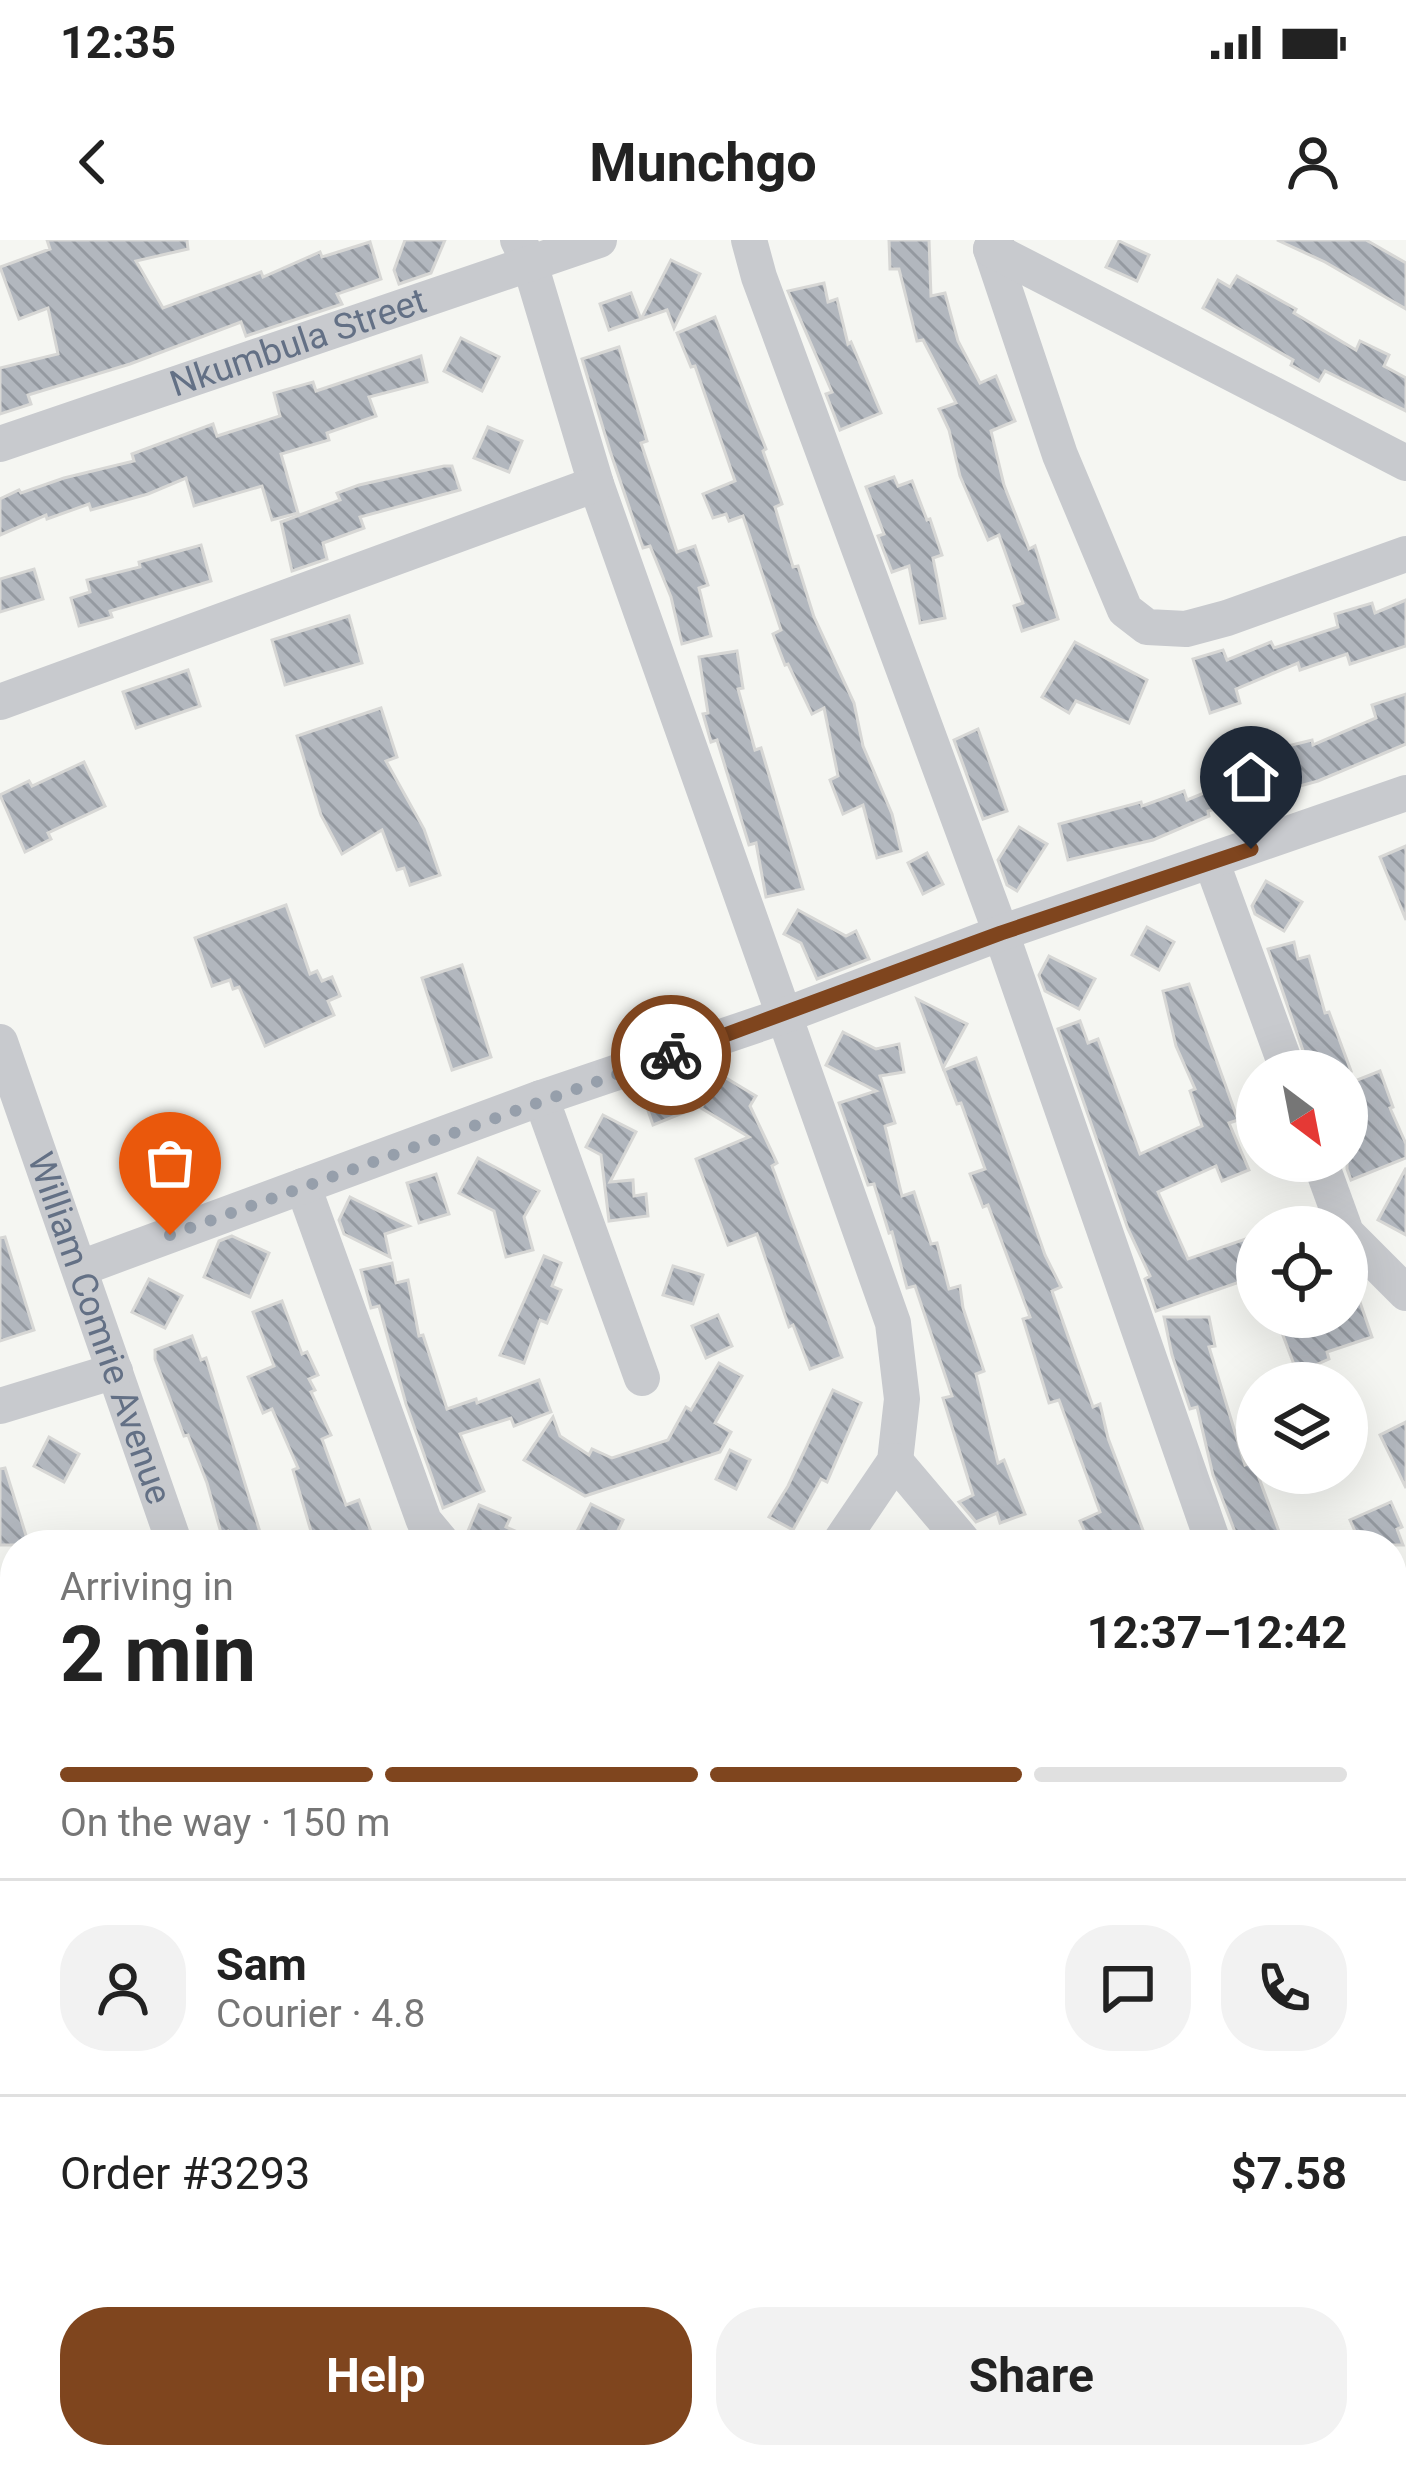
<!DOCTYPE html>
<meta charset="utf-8">
<style>
body{margin:0;font-family:Roboto,sans-serif;background:#f2f2f2;color:#222;height:100vh;display:flex;flex-direction:column;font-size:45px;white-space:nowrap}
*{box-sizing:border-box;margin:0}
p{font-size:39px;color:#767676}
.icon{flex:none;width:66px;height:66px;fill:none;stroke:currentColor;stroke-width:2;stroke-linecap:round;stroke-linejoin:round}
.map{position:relative;flex:1;overflow:hidden}
.details{position:absolute;left:0px;top:1290px;width:1407px;height:939px;display:flex;flex-direction:column;background:#fff;border-radius:48px 48px 0 0;box-shadow:0 12px 48px #0002}
.details>*{flex:none}
.needle{width:78px;rotate:148deg}
.tools{position:absolute;left:1236px;top:810px;display:grid;gap:24px}
.tools a{display:grid;place-items:center;width:132px;height:132px;border-radius:50%;background:#fff;box-shadow:0 12px 48px #0002;font-size:60px}
.pin{position:absolute;display:grid;place-items:center;width:102px;height:102px;color:#fff;margin:-123px -51px;border-radius:50% 50% 50% 0;rotate:-45deg;box-shadow:0 0 12px #0007}
.pin .icon{rotate:45deg}
.courier{position:absolute;display:grid;place-items:center;width:120px;height:120px;margin:-60px;border:9px solid #7f451e;border-radius:50%;background:#fff;color:#222;box-shadow:0 3px 15px #0007}
.headline em{font-style:normal;font-weight:700}
.headline div{display:flex;flex-direction:column-reverse}
.headline{display:flex;align-items:center;justify-content:space-between;height:204px;padding:0 60px}
h1{font-size:78px;font-weight:700;line-height:90px}
.bar{display:grid;grid-template-columns:repeat(4,1fr);gap:18px 12px;align-content:center;height:144px;padding:0 60px}
.bar i{height:15px;border-radius:9px;background:#e0e0e0}
.bar .current{background:#7f451e}
.bar p{grid-column:span 4}
.line{display:flex;align-items:center;gap:30px;padding:0 60px;border-top:3px solid #e0e0e0}
.line div{flex:1}
.round{display:grid;place-items:center;flex:none;width:126px;height:126px;border-radius:48px;background:#f2f2f2}
.primary-button{display:flex;gap:24px;margin-top:auto;padding:24px 60px}
.primary-button a{flex:1;height:138px;border-radius:48px;background:#7f451e;color:#fff;font-size:48px;font-weight:700;line-height:138px;text-align:center}
.primary-button a+a{background:#f2f2f2;color:#222}
.status{display:flex;justify-content:space-between;align-items:center;height:84px;padding:0 60px;background:#fff;direction:ltr}
.status svg{height:33px;fill:currentColor}
header{display:flex;justify-content:space-between;align-items:center;height:156px;padding:0 60px;background:#fff;font-size:54px;font-weight:700}
.map>svg:first-child{display:block}
.built{fill:#e6e7e5}
.building{fill:url(#building-back-hatch);stroke:#d7d7d5;stroke-width:3}
.lines{fill:none;stroke-linecap:round;stroke-linejoin:round}
.minor{stroke:#c8cace;stroke-width:36}
.done{stroke:#969fab;stroke-width:12;stroke-dasharray:0 21.6}
.route{stroke:#7f451e;stroke-width:15}
.labels{text-anchor:middle;dominant-baseline:central;stroke-width:12;stroke-linejoin:round;paint-order:stroke}
.street-label{font-size:36px;fill:#637085;stroke:#fff}
</style>
<div class="status"><b>12:35</b><svg viewBox="0 0 49 12"><path d="M0 12V9h3v3zM5 12V6h3v6zM10 12V3h3v9zM15 12V0h3v12zM26 1h20v11H26zM47 4h2v5h-2z"/></svg></div>
<header><svg class="icon" aria-label="back" viewBox="0 0 24 24"><path d="M15 5l-7 7 7 7"/></svg>Munchgo<svg class="icon" aria-label="person" viewBox="0 0 24 24"><circle cx="12" cy="8" r="4"/><path d="M4 21q1-7 8-7t8 7"/></svg></header>
<div class="map">
<svg width="1406" height="2227" viewBox="0 0 1406 2227">
<defs>
<pattern id="building-back-hatch" width="6" height="6" patternUnits="userSpaceOnUse" patternTransform="scale(3)"><rect width="6" height="6" fill="#b2b7be"/><path d="M-1 5l2 2M0 0l6 6M5-1l2 2" fill="none" stroke="#9499a0"/></pattern>
</defs>
<rect width="100%" height="100%" fill="#f5f6f2"/>
<!-- built -->
<polygon class="built" points="15,2135 15,2214 454,2214 458,2227 0,2227 0,2150"/>
<!-- building -->
<g class="building">
<polygon points="47,0 187,0 188,9 136,21 163,68 261,32 263,37 320,12 322,17 370,2 381,39 337,54 342,64 246,96 241,82 130,124 28,155 31,164 0,174 0,128 58,114 48,68 19,79 0,27 50,9"/>
<polygon points="405,0 445,0 431,33 399,44 394,30"/>
<polygon points="889,0 929,0 931,56 945,53 958,101 980,143 996,136 1015,181 991,191 1004,245 1029,309 1035,306 1058,379 1022,391 1014,366 1023,363 999,295 988,300 960,236 949,190 939,169 956,163 923,100 917,101 899,29 890,29"/>
<polygon points="1277,0 1366,0 1406,23 1406,69 1325,22"/>
<polygon points="1119,1 1149,15 1137,41 1106,27"/>
<polygon points="671,20 700,34 674,88 667,70 641,79"/>
<polygon points="1237,36 1296,69 1294,73 1356,110 1360,101 1389,115 1384,126 1406,138 1406,171 1325,131 1319,141 1291,125 1293,120 1203,68 1218,40 1230,47"/>
<polygon points="824,43 828,62 837,59 848,104 851,102 881,173 840,190 826,154 832,152 788,51"/>
<polygon points="631,53 641,79 609,90 600,64"/>
<polygon points="715,77 766,209 763,211 782,264 775,267 793,327 798,326 814,377 854,463 863,506 892,574 901,611 877,618 863,565 843,574 830,540 838,536 824,468 812,474 788,424 785,425 773,394 781,390 743,276 729,281 726,274 713,278 703,254 735,241 695,126 691,127 677,93"/>
<polygon points="461,98 499,117 482,151 444,131"/>
<polygon points="619,107 647,201 641,203 677,312 695,306 708,345 699,348 711,396 682,404 671,357 650,306 643,308 610,211 582,119"/>
<polygon points="421,116 427,142 369,157 376,176 327,193 329,200 281,214 298,273 272,280 262,246 194,266 186,238 148,254 91,270 89,264 47,279 46,275 0,295 0,259 19,250 21,253 64,238 134,221 132,214 213,184 217,196 280,176 274,153 313,142 316,151"/>
<polygon points="488,187 522,201 509,232 474,218"/>
<polygon points="444,226 452,226 460,250 360,277 364,288 323,303 327,319 292,331 281,282 340,260 337,253 359,245"/>
<polygon points="894,237 898,246 912,241 927,280 930,279 942,315 933,318 945,378 920,383 909,326 892,332 878,296 884,294 866,247"/>
<polygon points="201,305 211,341 110,371 112,377 79,386 71,358 90,352 87,340 140,327 139,322"/>
<polygon points="34,329 43,359 0,372 0,339"/>
<polygon points="1406,360 1406,406 1350,424 1347,414 1300,430 1298,423 1236,449 1240,463 1210,473 1193,419 1223,410 1227,420 1271,402 1274,408 1338,387 1335,374 1372,363 1375,373"/>
<polygon points="349,376 362,423 285,445 272,400"/>
<polygon points="1075,402 1147,440 1129,483 1076,461 1069,473 1042,457"/>
<polygon points="737,411 743,448 738,449 755,510 761,508 803,649 766,657 756,603 749,605 717,500 711,502 703,474 708,473 699,417"/>
<polygon points="188,430 200,466 136,488 123,452"/>
<polygon points="1406,454 1406,504 1318,541 1208,571 1209,576 1153,600 1068,620 1059,584 1141,562 1142,566 1184,551 1187,560 1236,540 1231,520 1312,500 1313,505 1376,478 1372,465"/>
<polygon points="381,468 397,517 386,521 424,589 440,635 410,645 404,628 397,630 382,590 342,614 321,575 297,496"/>
<polygon points="978,489 1007,571 983,579 954,500"/>
<polygon points="84,522 105,566 48,593 51,599 25,612 0,555 29,541 32,546"/>
<polygon points="1019,587 1047,604 1017,651 1007,645 998,620"/>
<polygon points="1406,606 1406,680 1380,617"/>
<polygon points="927,613 943,644 923,654 908,623"/>
<polygon points="1266,641 1302,662 1284,691 1255,674 1252,666"/>
<polygon points="286,665 310,734 317,731 322,741 332,737 340,756 328,761 334,775 265,806 239,747 233,749 230,740 212,746 195,698"/>
<polygon points="798,670 846,696 856,691 869,719 817,739 801,703 784,694"/>
<polygon points="1147,687 1174,702 1159,730 1132,715"/>
<polygon points="1294,702 1298,719 1309,716 1325,773 1329,772 1351,831 1310,831 1268,709"/>
<polygon points="1049,716 1095,739 1079,769 1045,751 1039,735"/>
<polygon points="462,725 491,817 452,830 422,738"/>
<polygon points="1189,744 1238,880 1229,883 1249,930 1222,941 1216,926 1158,952 1188,1019 1257,995 1257,1036 1156,1071 1145,1039 1150,1036 1128,989 1058,789 1080,781 1088,803 1098,799 1140,914 1202,886 1190,851 1195,849 1176,806 1163,751"/>
<polygon points="917,759 967,784 943,828"/>
<polygon points="843,792 876,809 899,804 904,832 880,836 895,883 885,886 902,956 914,952 931,1004 937,1003 949,1049 960,1046 963,1068 984,1131 976,1134 998,1223 1004,1220 1025,1274 1000,1283 997,1273 976,1282 959,1262 973,1255 943,1158 952,1156 915,1046 907,1048 892,992 889,993 874,944 868,945 839,863 876,851 826,825"/>
<polygon points="976,818 1045,1015 1061,1047 1052,1051 1093,1167 1100,1164 1108,1198 1144,1293 1116,1305 1091,1305 1080,1281 1100,1272 1059,1160 1049,1163 1023,1079 1030,1077 988,965 983,967 970,934 985,929 961,863 957,864 944,830"/>
<polygon points="1380,831 1393,867 1390,868 1406,904 1406,918 1351,940 1347,929 1347,844"/>
<polygon points="721,835 756,856 750,866 777,923 772,926 842,1117 810,1129 793,1085 789,1087 757,994 728,1005 696,919 749,897 701,868"/>
<polygon points="674,848 683,873 653,885 644,859"/>
<polygon points="603,875 636,892 610,942 633,940 634,956 646,954 648,976 609,981 601,915 586,907"/>
<polygon points="478,918 539,951 524,977 533,1010 506,1017 494,971 459,953"/>
<polygon points="1406,928 1406,995 1378,980"/>
<polygon points="436,934 449,974 419,983 407,943"/>
<polygon points="350,957 409,986 385,994 390,1017 344,994 339,980"/>
<polygon points="232,996 269,1013 250,1057 204,1037 219,1001"/>
<polygon points="5,997 34,1090 0,1101 0,998"/>
<polygon points="544,1016 561,1023 552,1046 561,1050 547,1083 540,1080 524,1123 500,1115"/>
<polygon points="392,1023 396,1043 408,1040 419,1096 423,1095 447,1169 476,1159 477,1163 539,1140 551,1172 514,1186 511,1178 460,1194 484,1251 443,1268 406,1164 379,1066 371,1068 361,1030"/>
<polygon points="673,1026 703,1035 693,1064 663,1055"/>
<polygon points="1351,1036 1372,1097 1327,1112 1329,1119 1318,1124 1325,1143 1301,1143 1276,1077 1347,1077 1347,1037"/>
<polygon points="149,1039 182,1056 165,1088 132,1072"/>
<polygon points="282,1061 302,1114 307,1112 318,1135 309,1139 315,1150 311,1152 331,1195 322,1199 346,1265 359,1260 373,1297 353,1305 315,1305 293,1230 298,1228 272,1169 263,1173 248,1137 274,1126 253,1072"/>
<polygon points="718,1075 732,1106 706,1118 692,1086"/>
<polygon points="1164,1077 1209,1077 1215,1106 1209,1107 1245,1225 1253,1222 1284,1305 1240,1305 1213,1235 1197,1167 1190,1169 1172,1115"/>
<polygon points="192,1096 201,1120 206,1118 264,1305 232,1305 228,1291 221,1293 207,1243 188,1195 184,1196 155,1119 155,1110"/>
<polygon points="719,1123 742,1136 715,1183 731,1192 720,1212 585,1256 524,1220 553,1177 560,1196 589,1215 592,1209 612,1218 668,1200 686,1167 691,1170"/>
<polygon points="833,1150 861,1163 827,1242 821,1239 793,1290 769,1277 788,1246"/>
<polygon points="1406,1182 1406,1248 1380,1195"/>
<polygon points="49,1197 79,1214 64,1242 34,1226"/>
<polygon points="730,1210 750,1220 736,1249 716,1239"/>
<polygon points="5,1228 29,1305 0,1305 0,1229"/>
<polygon points="1391,1262 1402,1287 1397,1289 1403,1305 1361,1305 1350,1280"/>
<polygon points="591,1264 623,1280 611,1305 570,1305"/>
<polygon points="479,1265 510,1278 506,1287 547,1305 466,1305 465,1298"/>
</g>
<g class="lines">
<!-- minor -->
<g class="minor">
<polyline points="518,0 530,24 596,244 893,1083 902,1159 895,1221 838,1305"/>
<polyline points="749,0 759,37 1001,693 1214,1305"/>
<polyline points="996,0 991,9 1060,215 1125,370 1147,387 1186,389 1227,378 1406,314"/>
<polyline points="991,9 1406,223"/>
<path id="s1" d="M0 204 599 0"/>
<polyline points="0,462 596,244"/>
<polyline points="1212,623 1288,831"/>
<path id="s2" d="M0 802 175 1305"/>
<polyline points="541,858 642,1138"/>
<polyline points="1320,921 1344,987"/>
<polyline points="303,946 424,1281 444,1305"/>
<polyline points="1347,994 1406,1053"/>
<polyline points="81,1028 541,858 783,776 1001,693 1406,553"/>
<polyline points="0,1166 115,1131"/>
<polyline points="895,1221 966,1305"/>
<polyline points="1392,1381 1406,1377"/>
<polyline points="15,1401 6,1406 15,1440"/>
<polyline points="0,1767 15,1783"/>
<polyline points="1392,1812 1406,1851"/>
<polyline points="0,2119 15,2105"/>
<polyline points="487,2214 491,2227"/>
<polyline points="756,2214 761,2227"/>
<polyline points="1228,2214 1270,2227"/>
</g>
</g>
<g class="lines">
<!-- done -->
<polyline class="done" points="170,995 671,815"/>
<!-- route -->
<polyline class="route" points="671,815 1001,693 1251,609"/>
</g>
<g class="labels">
<!-- street labels -->
<g class="street-label">
<text stroke="none"><textPath href="#s1" startOffset="315">Nkumbula Street</textPath></text>
<text stroke="none"><textPath href="#s2" startOffset="303">William Comrie Avenue</textPath></text>
</g>
</g>
</svg>
<div class="tools">
<a><svg class="needle" viewBox="-14 -14 28 28"><path d="M0-13l5 13h-10z" fill="#e53935"/><path d="M0 13l5-13h-10z" fill="#767676"/></svg></a>
<a><svg class="icon" aria-label="locate" viewBox="0 0 24 24"><circle cx="12" cy="12" r="6"/><path d="M12 2v4M12 18v4M2 12h4M18 12h4"/></svg></a>
<a><svg class="icon" aria-label="layers" viewBox="0 0 24 24"><path d="M12 4l9 5-9 5-9-5zM3 14l9 5 9-5"/></svg></a>
</div>
<div class="pin" style="left:170px;top:995px;background:#ea580c"><svg class="icon" aria-label="bag" viewBox="0 0 24 24"><path d="M5 8h14l-1 12H6zM9 8a3 3 0 0 1 6 0"/></svg></div>
<div class="pin" style="left:1251px;top:609px;background:#1f2937"><svg class="icon" aria-label="home" viewBox="0 0 24 24"><path d="M3 11l9-7 9 7M6 9v11h12V9"/></svg></div>
<div class="courier" style="left:671px;top:815px"><svg class="icon" aria-label="bike" viewBox="0 0 24 24"><circle cx="6" cy="16" r="4"/><circle cx="18" cy="16" r="4"/><path d="M6 16l4-8h5l3 8M10 8l3 8H6M13 5h3"/></svg></div>
<section class="details">
<div class="headline"><div><h1>2 min</h1><p>Arriving in</p></div><em>12:37–12:42</em></div>
<div class="bar"><i class="current"></i><i class="current"></i><i class="current"></i><i></i><p>On the way · 150 m</p></div>
<div class="line" style="height:216px"><a class="round"><svg class="icon" aria-label="person" viewBox="0 0 24 24"><circle cx="12" cy="8" r="4"/><path d="M4 21q1-7 8-7t8 7"/></svg></a><div><b>Sam</b><p>Courier · 4.8</p></div><a class="round"><svg class="icon" aria-label="chat" viewBox="0 0 24 24"><path d="M4 5h16v11H9l-5 4z"/></svg></a><a class="round"><svg class="icon" aria-label="phone" viewBox="0 0 24 24"><path d="M5 4h4l2 5-3 2q2 4 5 5l2-3 5 2v4C11 20 4 13 5 4z"/></svg></a></div>
<div class="line" style="height:156px"><div>Order #3293</div><b>$7.58</b></div>
<div class="primary-button"><a>Help</a><a>Share</a></div>
</section>
</div>
